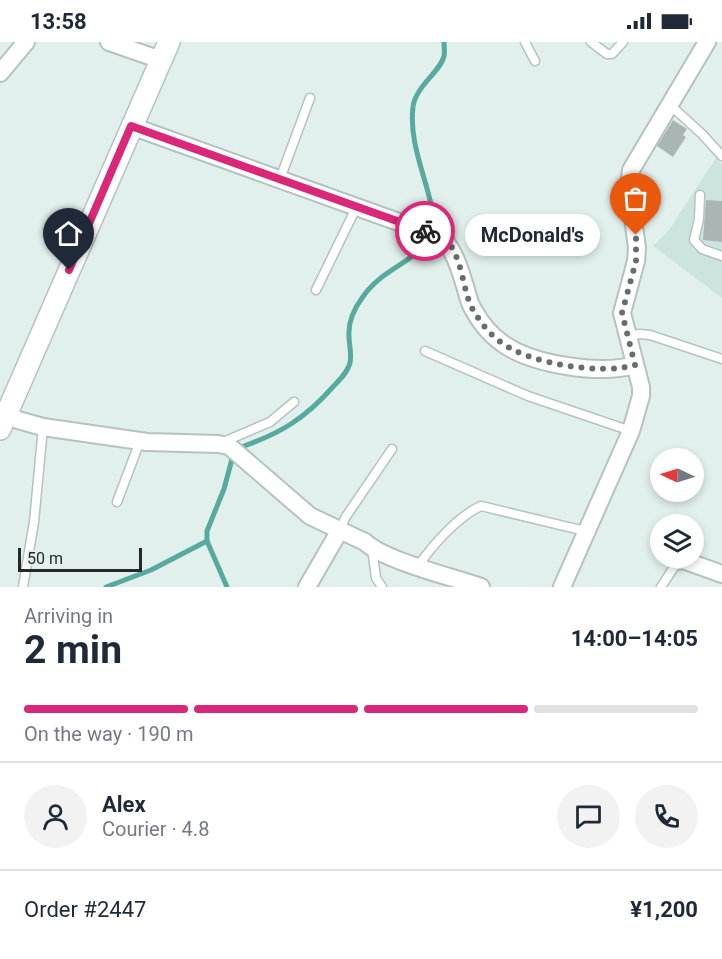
<!DOCTYPE html>
<meta charset="utf-8">
<style>
body{margin:0;font-family:Roboto,sans-serif;background:#f2f2f3;color:#1f2937;height:100vh;display:flex;flex-direction:column;font-size:22px;white-space:nowrap}
*{box-sizing:border-box;margin:0}
p{font-size:20px;color:#747a83}
.icon{flex:none;width:33px;height:33px;fill:none;stroke:currentColor;stroke-width:2;stroke-linecap:round;stroke-linejoin:round}
.map{position:relative;height:545px;overflow:hidden}
.drawer{display:flex;flex-direction:column;background:#fff;flex:1}
.drawer>*{flex:none}
.needle{width:39px;rotate:274deg}
.controls{position:absolute;left:650px;top:406px;display:grid;gap:12px}
.controls a{display:grid;place-items:center;width:54px;height:54px;border-radius:50%;background:#fff;box-shadow:0 3px 9px #0003;font-size:30px}
.scale{position:absolute;left:18px;bottom:15px;width:124px;box-sizing:border-box;padding-left:6px;border:3px solid #242928;border-top:0;font-size:16px;line-height:21px;white-space:nowrap;color:#242928;-webkit-text-stroke:4px #e2f0ed;paint-order:stroke}
.pin{position:absolute;display:grid;place-items:center;width:51px;height:51px;color:#fff;margin:-62px -26px;border-radius:50% 50% 50% 0;rotate:-45deg;box-shadow:0 0 6px #0007}
.pin .icon{rotate:45deg}
.courier{position:absolute;display:grid;place-items:center;width:60px;height:60px;margin:-30px;border:4px solid #db2777;border-radius:50%;background:#fff;color:#222;box-shadow:0 2px 8px #0007}
.bubble{position:absolute;height:42px;border-radius:21px;background:#fff;box-shadow:0 3px 9px #0003;font-size:20px;font-weight:700;line-height:42px;text-align:center}
.head em{font-style:normal;font-weight:700}
.head div{display:flex;flex-direction:column-reverse}
.head{display:flex;align-items:center;justify-content:space-between;height:102px;padding:0 24px}
h1{font-size:39px;font-weight:700;line-height:45px}
.bar{display:grid;grid-template-columns:repeat(4,1fr);gap:9px 6px;align-content:center;height:72px;padding:0 24px}
.bar i{height:8px;border-radius:4px;background:#e0e1e3}
.bar .selected{background:#db2777}
.bar p{grid-column:span 4}
.line{display:flex;align-items:center;gap:15px;padding:0 24px;border-top:2px solid #e0e1e3}
.line div{flex:1}
.round{display:grid;place-items:center;flex:none;width:63px;height:63px;border-radius:32px;background:#f2f2f3}
.status{display:flex;justify-content:space-between;align-items:center;height:42px;padding:0 30px;background:#fff;direction:ltr}
.status svg{height:16px;fill:currentColor}
.map>svg:first-child{display:block}
.built{fill:#cde3df}
.lines{fill:none;stroke-linecap:round;stroke-linejoin:round}
.stream{stroke:#57aa9d;stroke-width:5}
.building{fill:#a9b6b4}
.service-casing{stroke:#b5c2bf;stroke-width:11}
.minor-casing{stroke:#b5c2bf;stroke-width:20}
.tertiary-casing{stroke:#b5c2bf;stroke-width:24}
.service{stroke:#fff;stroke-width:8}
.minor{stroke:#fff;stroke-width:16}
.tertiary{stroke:#fff;stroke-width:21}
.done{stroke:#666f6d;stroke-width:6;stroke-dasharray:0 10.8}
.route{stroke:#db2777;stroke-width:8}
</style>
<div class="status"><b>13:58</b><svg viewBox="0 0 49 12"><path d="M0 12V9h3v3zM5 12V6h3v6zM10 12V3h3v9zM15 12V0h3v12zM26 1h20v11H26zM47 4h2v5h-2z"/></svg></div>
<div class="map">
<svg width="722" height="545" viewBox="0 0 722 545">
<rect width="100%" height="100%" fill="#e2f0ed"/>
<!-- built -->
<polygon class="built" points="716,116 722,122 722,256 653,204 669,188"/>
<g class="lines">
<!-- stream -->
<g class="stream">
<path d="M435 184C431 144 408 105 413 65 415 45 441 29 444 14 445 10 444 4 444 0"/>
<path d="M244 404C281 391 305 376 331 347 338 339 347 332 350 321 352 312 349 303 349 294 348 279 354 267 362 256 381 228 407 224 428 200"/>
<polyline points="106,545 151,528 207,499"/>
<polyline points="227,545 207,499 207,489 224,447 232,417"/>
</g>
</g>
<!-- building -->
<g class="building">
<polygon points="673,78 687,87 683,93 686,95 673,115 657,104"/>
<polygon points="706,158 722,159 722,200 703,198"/>
</g>
<g class="lines">
<defs>
<g id="service">
<polyline points="525,0 535,19"/>
<polyline points="591,0 607,12 612,12 623,0"/>
<polyline points="670,63 702,92 722,114"/>
<polyline points="280,137 310,56"/>
<polyline points="700,153 699,177 694,198 702,207 722,214"/>
<polyline points="316,248 357,164"/>
<polyline points="628,294 640,292 650,293 722,317"/>
<polyline points="425,309 528,354 631,389"/>
<polyline points="221,401 270,380 294,360"/>
<polyline points="117,460 140,399"/>
<polyline points="340,488 345,476 392,407"/>
<polyline points="372,506 376,536 382,545"/>
<path d="M418 524C432 504 458 474 481 464L585 489"/>
<polyline points="23,545 34,480 43,385"/>
<polyline points="661,545 678,519"/>
</g>
<g id="minor">
<polyline points="109,0 161,18"/>
<polyline points="0,31 26,0"/>
<path d="M131 84 443 196C454 210 459 224 464 241 467 249 468 259 473 267 480 280 489 292 502 301 532 323 600 333 635 323"/>
<path d="M6 372 18 378 43 385 147 400 218 402 229 404 310 474 365 500C385 519 453 535 481 545"/>
<polyline points="678,519 683,518 722,532"/>
<polyline points="307,545 340,488"/>
<polyline points="562,545 631,389 641,354 641,345 622,271 636,219 637,206 629,146 631,128 707,0"/>
</g>
<polyline id="tertiary" points="0,387 169,0"/>
</defs>
<!-- service casing -->
<use href="#service" class="service-casing"/>
<!-- minor casing -->
<use href="#minor" class="minor-casing"/>
<!-- tertiary casing -->
<use href="#tertiary" class="tertiary-casing"/>
<!-- service -->
<use href="#service" class="service"/>
<!-- minor -->
<use href="#minor" class="minor"/>
<!-- tertiary -->
<use href="#tertiary" class="tertiary"/>
</g>
<g class="lines">
<!-- done -->
<path class="done" d="M425 189C430 191 437 192 442 195 462 208 462 247 472 266 480 280 489 292 502 301 531 322 601 333 635 323L622 271 636 219V193"/>
<!-- route -->
<polyline class="route" points="69,228 131,84 425,189"/>
</g>
</svg>
<div class="controls">
<a><svg class="needle" viewBox="-14 -14 28 28"><path d="M0-13l5 13h-10z" fill="#e53935"/><path d="M0 13l5-13h-10z" fill="#747a83"/></svg></a>
<a><svg class="icon" aria-label="layers" viewBox="0 0 24 24"><path d="M12 4l9 5-9 5-9-5zM3 14l9 5 9-5"/></svg></a>
</div>
<div class="scale">50 m</div>
<div class="pin" style="left:636px;top:193px;background:#ea580c"><svg class="icon" aria-label="bag" viewBox="0 0 24 24"><path d="M5 8h14l-1 12H6zM9 8a3 3 0 0 1 6 0"/></svg></div>
<div class="pin" style="left:69px;top:228px;background:#1f2937"><svg class="icon" aria-label="home" viewBox="0 0 24 24"><path d="M3 11l9-7 9 7M6 9v11h12V9"/></svg></div>
<div class="courier" style="left:425px;top:189px"><svg class="icon" aria-label="bike" viewBox="0 0 24 24"><circle cx="6" cy="16" r="4"/><circle cx="18" cy="16" r="4"/><path d="M6 16l4-8h5l3 8M10 8l3 8H6M13 5h3"/></svg></div>
<div class="bubble" style="left:465px;top:172px;width:135px">McDonald's</div>
</div>
<section class="drawer">
<div class="head"><div><h1>2 min</h1><p>Arriving in</p></div><em>14:00–14:05</em></div>
<div class="bar"><i class="selected"></i><i class="selected"></i><i class="selected"></i><i></i><p>On the way · 190 m</p></div>
<div class="line" style="height:108px"><a class="round"><svg class="icon" aria-label="person" viewBox="0 0 24 24"><circle cx="12" cy="8" r="4"/><path d="M4 21q1-7 8-7t8 7"/></svg></a><div><b>Alex</b><p>Courier · 4.8</p></div><a class="round"><svg class="icon" aria-label="chat" viewBox="0 0 24 24"><path d="M4 5h16v11H9l-5 4z"/></svg></a><a class="round"><svg class="icon" aria-label="phone" viewBox="0 0 24 24"><path d="M5 4h4l2 5-3 2q2 4 5 5l2-3 5 2v4C11 20 4 13 5 4z"/></svg></a></div>
<div class="line" style="height:78px"><div>Order #2447</div><b>¥1,200</b></div>
</section>
